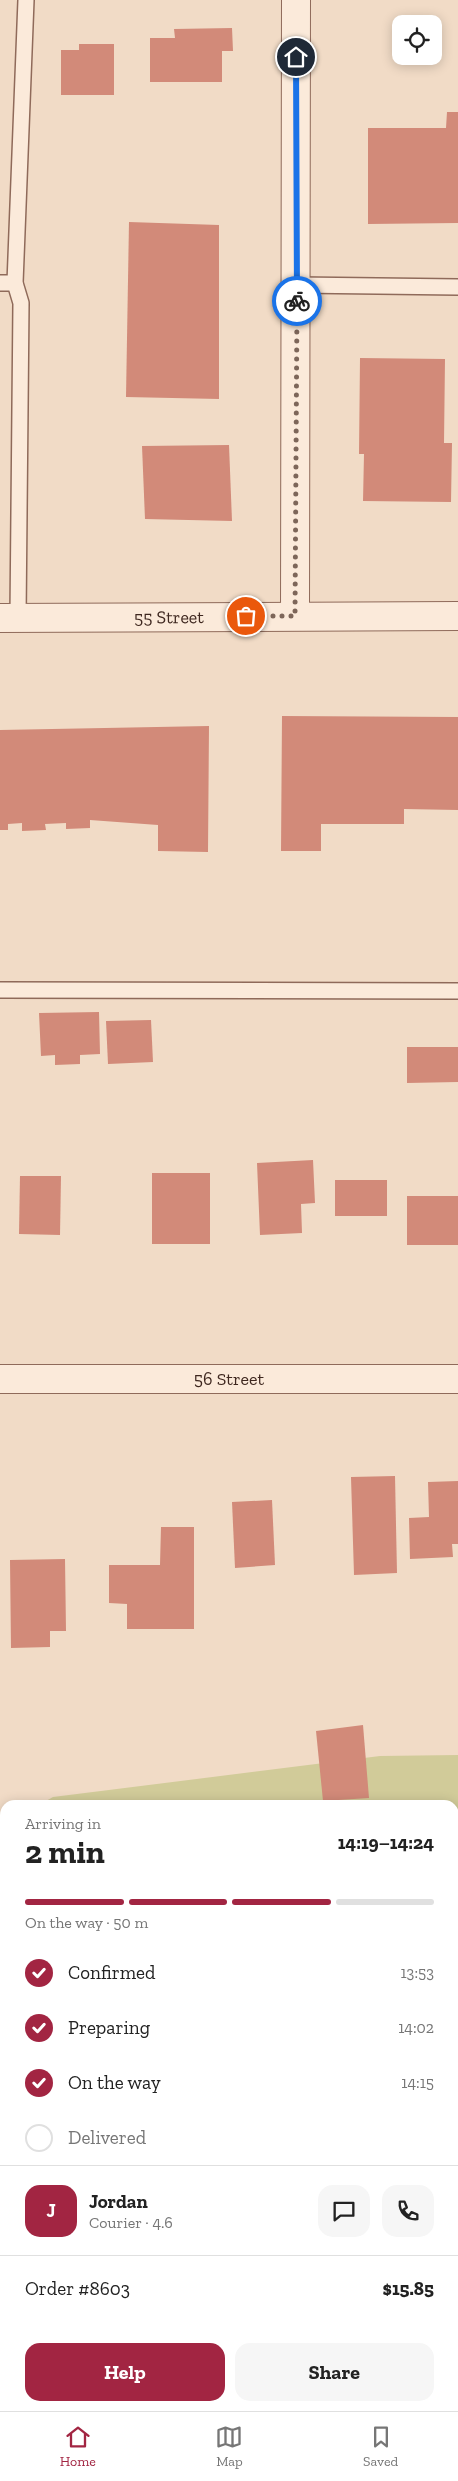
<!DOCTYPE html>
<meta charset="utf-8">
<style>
body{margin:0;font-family:"Zilla Slab",serif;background:#f6f6f6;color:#222;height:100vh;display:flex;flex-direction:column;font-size:19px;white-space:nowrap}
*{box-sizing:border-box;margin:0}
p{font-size:16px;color:#767676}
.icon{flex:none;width:28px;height:28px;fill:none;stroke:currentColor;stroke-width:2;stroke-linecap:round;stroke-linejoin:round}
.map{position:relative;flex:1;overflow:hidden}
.panel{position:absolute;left:0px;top:1800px;width:459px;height:611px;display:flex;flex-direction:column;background:#fff;border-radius:15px 15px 0 0;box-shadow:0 2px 12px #0003}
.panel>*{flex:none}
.buttons{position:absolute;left:392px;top:15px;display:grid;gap:10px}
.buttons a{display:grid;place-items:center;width:50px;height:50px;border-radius:10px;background:#fff;box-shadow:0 2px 12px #0003;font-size:25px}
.pin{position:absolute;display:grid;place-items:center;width:42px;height:42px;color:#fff;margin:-21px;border:2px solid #fff;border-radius:50%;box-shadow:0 1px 5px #0007}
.courier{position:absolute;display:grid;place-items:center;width:50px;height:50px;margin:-25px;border:4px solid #1a73e8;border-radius:50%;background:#fff;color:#222;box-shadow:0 1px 6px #0007}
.summary em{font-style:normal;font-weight:800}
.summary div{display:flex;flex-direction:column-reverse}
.summary{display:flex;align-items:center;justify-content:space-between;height:85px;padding:0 25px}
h1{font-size:32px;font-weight:800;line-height:38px}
.bar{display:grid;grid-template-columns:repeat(4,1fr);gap:8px 5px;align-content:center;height:60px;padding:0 25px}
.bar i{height:6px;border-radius:4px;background:#e0e0e0}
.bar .selected{background:#a22542}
.bar p{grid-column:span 4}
.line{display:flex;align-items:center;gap:12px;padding:0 25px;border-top:1px solid #e0e0e0}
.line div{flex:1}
.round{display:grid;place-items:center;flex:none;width:52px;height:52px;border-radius:15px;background:#f6f6f6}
ol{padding:0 25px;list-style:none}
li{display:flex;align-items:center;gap:15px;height:55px}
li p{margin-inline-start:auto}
li .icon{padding:5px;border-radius:50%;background:#a22542;color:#fff;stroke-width:4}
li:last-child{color:#767676}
li i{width:28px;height:28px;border:2px solid #e0e0e0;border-radius:50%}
.button{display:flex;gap:10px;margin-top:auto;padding:10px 25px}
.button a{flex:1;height:58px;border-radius:15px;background:#a22542;color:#fff;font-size:20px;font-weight:800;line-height:58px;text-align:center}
.button a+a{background:#f6f6f6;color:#222}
.tab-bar{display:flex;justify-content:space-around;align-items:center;height:70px;border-top:1px solid #e0e0e0;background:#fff;font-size:14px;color:#767676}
.tab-bar a{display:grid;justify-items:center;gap:2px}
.tab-bar .selected{color:#a22542}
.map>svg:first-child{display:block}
.green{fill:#d1cb99}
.building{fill:#d28a79}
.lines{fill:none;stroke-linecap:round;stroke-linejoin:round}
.service-casing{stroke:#8f6a5a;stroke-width:18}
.minor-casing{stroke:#8f6a5a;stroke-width:30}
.tertiary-casing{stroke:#8f6a5a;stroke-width:30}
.service{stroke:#fbeada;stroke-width:15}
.minor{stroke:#fbeada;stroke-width:28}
.tertiary{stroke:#fbeada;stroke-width:28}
.done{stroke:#7d6659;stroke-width:5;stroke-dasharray:0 9}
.route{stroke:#1a73e8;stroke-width:6}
.labels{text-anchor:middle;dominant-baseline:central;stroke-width:4.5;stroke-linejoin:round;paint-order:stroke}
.street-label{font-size:18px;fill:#3e271f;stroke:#f8e7d6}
</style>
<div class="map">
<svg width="458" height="2411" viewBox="0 0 458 2411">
<rect width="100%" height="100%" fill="#f1dbc6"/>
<!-- green -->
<g class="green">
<polygon points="458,1755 458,2201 454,2202 454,1805 39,1805 53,1797 380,1756"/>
<polygon points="5,1823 5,2348 0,2350 0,1826"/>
<polygon points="458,2316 458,2411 106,2411 125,2406 454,2406 454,2317"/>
</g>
<!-- building -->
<g class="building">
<polygon points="232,28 233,51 222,51 222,82 150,82 150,38 175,38 174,29"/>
<polygon points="79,44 114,44 114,95 61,95 61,50 79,50"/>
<polygon points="447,112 458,112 458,223 368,224 368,128 446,128"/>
<polygon points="129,222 219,225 219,399 126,397"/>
<polygon points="360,358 445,359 444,443 452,443 451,502 363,501 364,454 359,454"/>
<polygon points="229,445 232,521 145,519 142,446"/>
<polygon points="282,716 458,717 458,810 404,809 404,824 321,824 321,851 281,851"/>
<polygon points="209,726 208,852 158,851 158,825 90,820 90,828 66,829 66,823 45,824 46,830 22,831 22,823 8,824 8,830 0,830 0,730"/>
<polygon points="99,1012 100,1054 80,1055 80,1064 55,1065 55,1055 41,1056 39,1013"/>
<polygon points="151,1020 153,1062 108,1064 106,1021"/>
<polygon points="407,1047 458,1047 458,1082 407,1083"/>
<polygon points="313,1160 315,1203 301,1204 302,1233 260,1235 257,1163"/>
<rect x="152" y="1173" width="58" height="71"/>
<polygon points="20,1176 61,1176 60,1235 19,1234"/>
<rect x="335" y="1180" width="52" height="36"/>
<rect x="407" y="1196" width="51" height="49"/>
<polygon points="395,1476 397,1573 354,1575 351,1477"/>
<polygon points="458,1481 458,1544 452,1544 453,1557 410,1559 409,1518 429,1517 428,1482"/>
<polygon points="272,1500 275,1565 235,1568 232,1502"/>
<polygon points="161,1527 194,1527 194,1629 127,1629 127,1604 109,1603 109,1565 160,1565"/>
<polygon points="65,1559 66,1631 50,1631 50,1647 11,1648 10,1560"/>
<polygon points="363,1725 369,1798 323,1801 316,1731"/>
</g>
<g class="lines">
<defs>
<g id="service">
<polyline points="0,283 15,283"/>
<polyline points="297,285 458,287"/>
<polyline points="18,617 21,303 15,283 26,0"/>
<polyline points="0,990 458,991"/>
</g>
<g id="minor">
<path id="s1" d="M0 1379H458"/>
</g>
<g id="tertiary">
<polyline points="295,616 296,0"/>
<path id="s2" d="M0 618 458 616"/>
</g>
</defs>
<!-- service casing -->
<use href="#service" class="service-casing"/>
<!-- minor casing -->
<use href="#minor" class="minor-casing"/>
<!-- tertiary casing -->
<use href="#tertiary" class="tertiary-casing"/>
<!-- service -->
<use href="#service" class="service"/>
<!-- minor -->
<use href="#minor" class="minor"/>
<!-- tertiary -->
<use href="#tertiary" class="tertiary"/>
</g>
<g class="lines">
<!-- done -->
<polyline class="done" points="246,616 295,616 297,301"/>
<!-- route -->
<polyline class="route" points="296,57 297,301"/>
</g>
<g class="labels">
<!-- street labels -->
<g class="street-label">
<text stroke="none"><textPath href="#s2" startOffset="169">55 Street</textPath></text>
<text stroke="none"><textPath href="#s1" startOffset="229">56 Street</textPath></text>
</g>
</g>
</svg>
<div class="buttons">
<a><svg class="icon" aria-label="locate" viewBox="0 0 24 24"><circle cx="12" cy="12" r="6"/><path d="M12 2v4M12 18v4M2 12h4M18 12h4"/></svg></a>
</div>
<div class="pin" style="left:246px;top:616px;background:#ea580c"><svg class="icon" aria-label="bag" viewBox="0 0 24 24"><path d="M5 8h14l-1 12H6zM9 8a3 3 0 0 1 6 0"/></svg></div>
<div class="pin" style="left:296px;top:57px;background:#1f2937"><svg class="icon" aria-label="home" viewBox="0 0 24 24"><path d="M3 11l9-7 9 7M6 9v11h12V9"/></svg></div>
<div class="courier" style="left:297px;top:301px"><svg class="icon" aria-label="bike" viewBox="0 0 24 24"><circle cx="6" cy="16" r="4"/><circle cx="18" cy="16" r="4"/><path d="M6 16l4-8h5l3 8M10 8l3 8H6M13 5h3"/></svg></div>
<section class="panel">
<div class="summary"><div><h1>2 min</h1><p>Arriving in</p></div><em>14:19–14:24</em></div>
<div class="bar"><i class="selected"></i><i class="selected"></i><i class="selected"></i><i></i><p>On the way · 50 m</p></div>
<ol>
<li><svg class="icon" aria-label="check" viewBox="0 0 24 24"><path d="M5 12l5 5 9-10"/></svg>Confirmed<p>13:53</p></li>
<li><svg class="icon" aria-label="check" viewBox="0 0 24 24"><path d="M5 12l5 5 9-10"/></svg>Preparing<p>14:02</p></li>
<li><svg class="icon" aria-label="check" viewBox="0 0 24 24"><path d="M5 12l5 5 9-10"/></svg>On the way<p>14:15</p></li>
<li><i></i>Delivered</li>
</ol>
<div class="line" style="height:90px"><b class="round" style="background:#a22542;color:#fff">J</b><div><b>Jordan</b><p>Courier · 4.6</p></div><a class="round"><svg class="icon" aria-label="chat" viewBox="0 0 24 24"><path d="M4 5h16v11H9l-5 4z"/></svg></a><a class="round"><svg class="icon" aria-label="phone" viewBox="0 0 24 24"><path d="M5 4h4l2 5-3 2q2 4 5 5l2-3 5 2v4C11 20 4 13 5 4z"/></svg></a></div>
<div class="line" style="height:65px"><div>Order #8603</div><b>$15.85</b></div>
<div class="button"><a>Help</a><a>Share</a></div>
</section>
</div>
<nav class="tab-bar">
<a class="selected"><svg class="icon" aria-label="home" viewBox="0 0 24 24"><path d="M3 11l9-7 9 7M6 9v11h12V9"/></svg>Home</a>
<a><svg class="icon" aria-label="map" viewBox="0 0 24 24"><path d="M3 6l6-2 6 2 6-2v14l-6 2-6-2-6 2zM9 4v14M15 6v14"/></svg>Map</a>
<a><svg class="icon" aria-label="saved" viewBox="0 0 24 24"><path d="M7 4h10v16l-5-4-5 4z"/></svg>Saved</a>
</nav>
